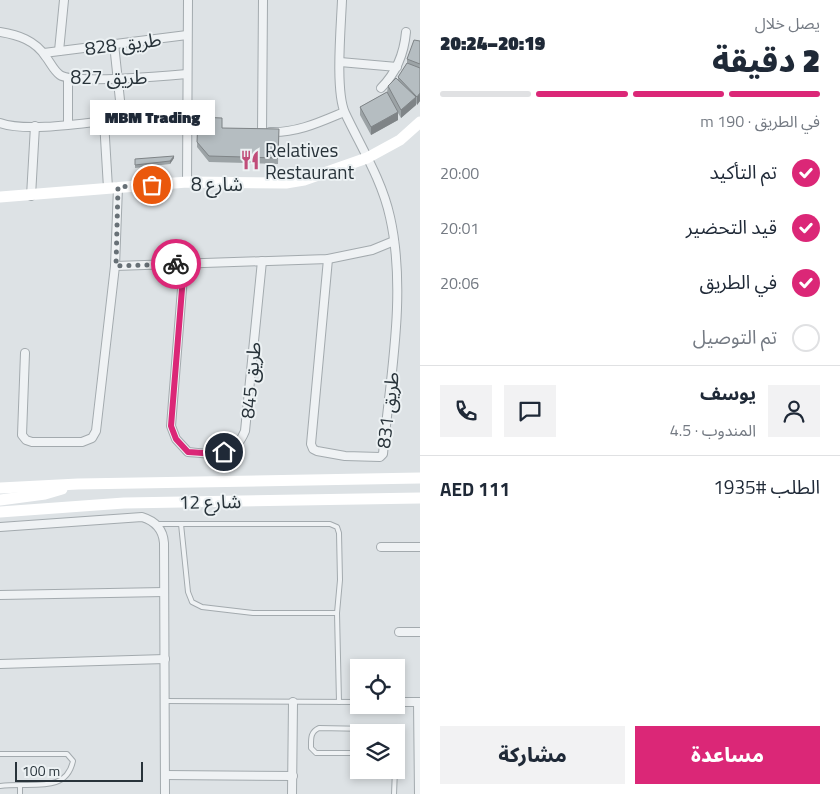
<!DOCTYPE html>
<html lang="ar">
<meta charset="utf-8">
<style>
body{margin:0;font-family:"Titillium Web","Noto Sans Arabic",sans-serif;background:#f2f2f3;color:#1f2937;direction:rtl;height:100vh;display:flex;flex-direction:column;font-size:19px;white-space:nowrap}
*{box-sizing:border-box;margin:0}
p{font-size:16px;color:#747a83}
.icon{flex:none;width:28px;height:28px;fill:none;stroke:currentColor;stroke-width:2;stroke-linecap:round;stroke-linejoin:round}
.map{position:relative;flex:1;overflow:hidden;direction:ltr}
.sheet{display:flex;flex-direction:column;background:#fff;width:420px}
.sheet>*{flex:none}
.tools{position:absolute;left:350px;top:659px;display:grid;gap:10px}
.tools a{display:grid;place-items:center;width:55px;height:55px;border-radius:0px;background:#fff;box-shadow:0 2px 8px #0003;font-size:25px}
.scale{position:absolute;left:15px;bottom:12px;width:128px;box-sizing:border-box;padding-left:5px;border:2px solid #28333a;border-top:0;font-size:14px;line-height:18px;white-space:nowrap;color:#28333a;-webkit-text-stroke:4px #ecf1f3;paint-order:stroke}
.pin{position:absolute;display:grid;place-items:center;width:42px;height:42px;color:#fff;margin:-21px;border:2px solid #fff;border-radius:50%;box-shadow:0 1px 5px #0007}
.courier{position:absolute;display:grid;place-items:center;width:50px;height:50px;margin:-25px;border:4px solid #db2777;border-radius:50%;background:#fff;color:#222;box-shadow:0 1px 6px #0007}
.bubble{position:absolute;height:35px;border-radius:0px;background:#fff;box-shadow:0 2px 8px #0003;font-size:16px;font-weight:800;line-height:35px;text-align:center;direction:rtl}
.headline em{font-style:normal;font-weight:800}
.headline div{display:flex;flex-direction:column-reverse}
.headline{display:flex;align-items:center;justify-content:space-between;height:85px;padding:0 20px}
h1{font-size:32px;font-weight:800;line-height:38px}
.bar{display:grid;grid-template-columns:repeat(4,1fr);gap:8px 5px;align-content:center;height:60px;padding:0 20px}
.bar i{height:6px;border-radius:4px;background:#e0e1e3}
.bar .on{background:#db2777}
.bar p{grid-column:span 4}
.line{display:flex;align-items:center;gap:12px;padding:0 20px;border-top:1px solid #e0e1e3}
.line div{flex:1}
.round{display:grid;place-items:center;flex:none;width:52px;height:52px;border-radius:0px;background:#f2f2f3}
ol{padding:0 20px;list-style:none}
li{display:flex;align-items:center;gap:15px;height:55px}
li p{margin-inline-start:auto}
li .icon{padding:5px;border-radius:50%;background:#db2777;color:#fff;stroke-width:4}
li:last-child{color:#747a83}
li i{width:28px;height:28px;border:2px solid #e0e1e3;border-radius:50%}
.cta{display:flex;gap:10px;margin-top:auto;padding:10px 20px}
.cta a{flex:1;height:58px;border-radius:0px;background:#db2777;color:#fff;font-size:20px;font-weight:800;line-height:58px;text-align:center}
.cta a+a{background:#f2f2f3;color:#1f2937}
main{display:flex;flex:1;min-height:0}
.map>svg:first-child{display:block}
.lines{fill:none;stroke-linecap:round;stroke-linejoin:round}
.lane-casing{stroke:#a3aaae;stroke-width:6}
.street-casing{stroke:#a3aaae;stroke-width:10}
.lane{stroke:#eff2f4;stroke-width:4}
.street{stroke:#eff2f4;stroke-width:8}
.secondary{stroke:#fff;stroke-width:11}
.wall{fill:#9ca3a6}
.shaded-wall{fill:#7f8487}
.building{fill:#b5bdc1;stroke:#7f8487}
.done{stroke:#677076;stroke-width:5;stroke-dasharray:0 9}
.route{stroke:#db2777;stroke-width:6}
.labels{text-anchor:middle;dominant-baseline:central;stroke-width:4;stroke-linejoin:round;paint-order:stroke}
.street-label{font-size:19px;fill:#28333a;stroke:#ecf1f3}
.poi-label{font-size:19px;fill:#28333a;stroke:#ecf1f3;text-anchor:start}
</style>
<main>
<section class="sheet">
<div class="headline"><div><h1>2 دقيقة</h1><p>يصل خلال</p></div><em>20:19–20:24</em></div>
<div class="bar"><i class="on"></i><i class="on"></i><i class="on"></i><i></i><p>في الطريق · 190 m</p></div>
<ol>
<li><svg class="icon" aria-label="check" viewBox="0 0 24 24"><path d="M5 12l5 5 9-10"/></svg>تم التأكيد<p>20:00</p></li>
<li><svg class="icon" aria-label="check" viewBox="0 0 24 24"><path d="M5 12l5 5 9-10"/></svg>قيد التحضير<p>20:01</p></li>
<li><svg class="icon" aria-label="check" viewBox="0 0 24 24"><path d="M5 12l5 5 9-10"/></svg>في الطريق<p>20:06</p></li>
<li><i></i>تم التوصيل</li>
</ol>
<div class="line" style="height:90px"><a class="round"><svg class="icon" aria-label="person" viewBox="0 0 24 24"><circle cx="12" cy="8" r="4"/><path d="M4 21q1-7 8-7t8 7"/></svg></a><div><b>يوسف</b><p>المندوب · 4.5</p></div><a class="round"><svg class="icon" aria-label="chat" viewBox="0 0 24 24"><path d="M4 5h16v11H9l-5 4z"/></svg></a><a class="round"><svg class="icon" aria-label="phone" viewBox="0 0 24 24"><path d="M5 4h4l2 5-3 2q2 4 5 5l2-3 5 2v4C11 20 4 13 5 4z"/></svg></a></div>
<div class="line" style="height:65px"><div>الطلب #1935</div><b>AED 111</b></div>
<div class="cta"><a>مساعدة</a><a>مشاركة</a></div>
</section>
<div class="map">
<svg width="420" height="794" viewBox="0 0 420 794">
<rect width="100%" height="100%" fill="#dde2e5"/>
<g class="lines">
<defs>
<g id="lane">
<polyline points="157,524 330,524 337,527 339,533 340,580 337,613 253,613 202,607 192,602 188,592 181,524"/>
<polyline points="337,613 339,702"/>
<polyline points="165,701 359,702"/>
<path d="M359 753H316L311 748C311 739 310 732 319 728L369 729"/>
<path d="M0 754H67L73 761C66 794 32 782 0 786"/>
<polyline points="20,794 20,786"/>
<polyline points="394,794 395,770"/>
</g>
<g id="street">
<path d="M0 32C18 35 35 40 46 57 50 62 54 71 60 75 73 84 166 76 187 74"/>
<polyline points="114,44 122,119"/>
<polyline points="59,51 64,0"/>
<polyline points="44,53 187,35"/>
<polyline points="340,62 397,67"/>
<polyline points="68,78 68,124"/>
<path d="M381 88C397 72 404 54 406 32"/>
<polyline points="104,121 108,188"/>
<path d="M0 123C28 133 90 122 122 119 143 117 165 117 187 117"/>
<polyline points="262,132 263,0"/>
<path d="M270 132C297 133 320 122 344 112"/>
<polyline points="187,182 188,0"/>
<polyline points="31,196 35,126"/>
<path d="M328 259 311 444 313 449 317 451 345 456 380 457 383 454C390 378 407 292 390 217 382 180 361 147 345 113 335 91 341 26 342 0"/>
<path d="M184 264 171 426 176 439 188 452C213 454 234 459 245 431L262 261"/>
<polyline points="115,266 328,259 372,250 394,241"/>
<polyline points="25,353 22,435 26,440 32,442 82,442 92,438 96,431 115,266 118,187"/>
<path d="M0 527 142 517C155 521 163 529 164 543L165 794"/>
<polyline points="381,547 420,547"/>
<polyline points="0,595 164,592"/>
<polyline points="399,632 420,632"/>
<polyline points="0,664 165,659"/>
<polyline points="396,702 420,702"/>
<polyline points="418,702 419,794"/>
<polyline points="165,775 293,776"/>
<polyline points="292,794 293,702"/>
</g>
</defs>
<!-- lane casing -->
<use href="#lane" class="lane-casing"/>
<!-- street casing -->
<use href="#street" class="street-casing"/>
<!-- lane -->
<use href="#lane" class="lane"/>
<!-- street -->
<use href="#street" class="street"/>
<!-- secondary -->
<g class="secondary">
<polyline points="0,197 187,182 286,183 304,180 367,158 400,140 420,122"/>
<polyline points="0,488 78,484 420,478"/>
<polyline points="0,500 45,494 62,489"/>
<polyline points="0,512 124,503 420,498"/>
</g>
</g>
<!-- wall -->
<g class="wall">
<polygon points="420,41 420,101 417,105 416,103 416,105 401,118 398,113 398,120 371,135 360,115 360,107 387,92 388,86 398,79 398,77 407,63 407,59"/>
<polygon points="198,117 222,128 279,129 278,164 209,162 197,147"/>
<polygon points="174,158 170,164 135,168 135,159"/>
</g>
<!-- shaded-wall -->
<g class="shaded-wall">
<polygon points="420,93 420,101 417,105 417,97"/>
<polygon points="416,97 416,105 401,118 401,110"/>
<polygon points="398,112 398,120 371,135 371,127"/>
<polygon points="174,156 174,158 170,164 170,161"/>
</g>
<!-- building -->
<g class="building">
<polygon points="414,40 420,41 420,64 407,59"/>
<polygon points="407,63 420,68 420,93 417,97 398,77"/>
<polygon points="396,78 416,97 401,110 388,86"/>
<polygon points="387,92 398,112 371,127 360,107"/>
<polygon points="198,117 222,118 222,128 279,129 278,158 209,156 197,142"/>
<polygon points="174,156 170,161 135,165 135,159"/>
</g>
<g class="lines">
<!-- done -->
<polyline class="done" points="152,185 118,187 116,266 176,264"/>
<!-- route -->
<polyline class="route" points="176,264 184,264 171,426 176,439 188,452 218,454 224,452"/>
</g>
<!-- icons -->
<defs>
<symbol id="restaurant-bare" viewBox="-9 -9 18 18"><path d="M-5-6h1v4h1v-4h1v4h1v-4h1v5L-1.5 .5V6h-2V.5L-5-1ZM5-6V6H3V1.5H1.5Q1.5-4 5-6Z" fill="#c04d79" stroke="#ecf1f3" stroke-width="2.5" paint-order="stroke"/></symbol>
</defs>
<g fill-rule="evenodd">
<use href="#restaurant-bare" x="236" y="146" width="28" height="28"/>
</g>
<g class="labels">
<!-- street labels -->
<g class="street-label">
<text transform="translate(123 43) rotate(-7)">طريق 828</text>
<text x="109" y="76">طريق 827</text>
<text x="217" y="183">شارع 8</text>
<text transform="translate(250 380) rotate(-85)">طريق 845</text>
<text transform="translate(387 410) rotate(-83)">طريق 831</text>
<text transform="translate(210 501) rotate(-1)">شارع 12</text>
</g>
<!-- poi labels -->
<g class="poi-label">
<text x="265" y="149">Relatives<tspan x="265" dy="22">Restaurant</tspan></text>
</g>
</g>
</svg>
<div class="tools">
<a><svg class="icon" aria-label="locate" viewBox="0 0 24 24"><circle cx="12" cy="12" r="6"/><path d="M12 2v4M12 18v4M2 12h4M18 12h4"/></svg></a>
<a><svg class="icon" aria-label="layers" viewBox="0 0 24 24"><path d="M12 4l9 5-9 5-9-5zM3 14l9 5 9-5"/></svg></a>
</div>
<div class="scale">100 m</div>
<div class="pin" style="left:152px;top:185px;background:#ea580c"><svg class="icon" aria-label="bag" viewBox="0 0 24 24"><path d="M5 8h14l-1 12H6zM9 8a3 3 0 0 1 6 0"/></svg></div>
<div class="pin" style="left:224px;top:452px;background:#1f2937"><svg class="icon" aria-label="home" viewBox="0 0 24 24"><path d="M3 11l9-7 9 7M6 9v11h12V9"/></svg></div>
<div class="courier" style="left:176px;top:264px"><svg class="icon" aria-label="bike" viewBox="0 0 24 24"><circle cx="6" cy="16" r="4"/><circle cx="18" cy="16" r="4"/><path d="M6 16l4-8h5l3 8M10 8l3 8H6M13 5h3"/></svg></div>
<div class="bubble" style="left:90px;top:100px;width:125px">MBM Trading</div>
</div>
</main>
